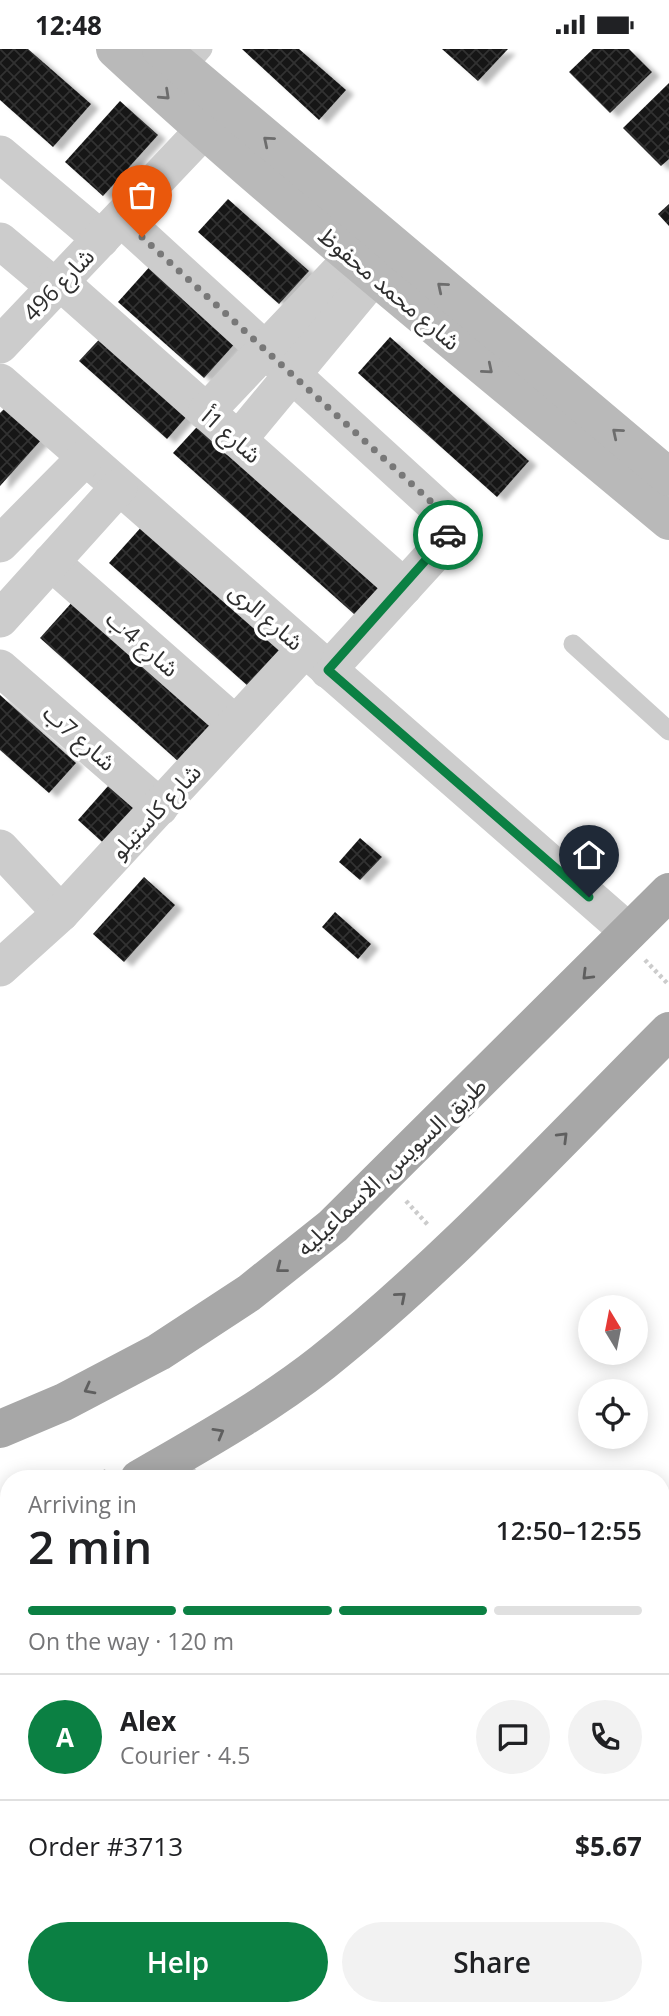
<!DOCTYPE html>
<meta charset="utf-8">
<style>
body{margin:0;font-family:"Open Sans","Noto Sans Arabic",sans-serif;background:#f2f2f2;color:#202124;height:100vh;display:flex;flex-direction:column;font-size:26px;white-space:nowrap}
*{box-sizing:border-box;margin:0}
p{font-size:23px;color:#757577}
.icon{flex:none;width:38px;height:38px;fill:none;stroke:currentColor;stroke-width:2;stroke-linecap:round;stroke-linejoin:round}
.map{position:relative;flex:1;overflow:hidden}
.details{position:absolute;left:0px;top:1421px;width:670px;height:546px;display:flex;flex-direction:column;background:#fff;border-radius:28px 28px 0 0;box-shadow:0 4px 18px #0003}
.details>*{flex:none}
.needle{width:46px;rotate:350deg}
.controls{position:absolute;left:578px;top:1246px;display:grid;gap:14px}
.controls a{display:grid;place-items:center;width:70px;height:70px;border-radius:50%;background:#fff;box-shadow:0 4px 18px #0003;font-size:35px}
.pin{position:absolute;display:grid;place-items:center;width:60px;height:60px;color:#fff;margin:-72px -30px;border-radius:50% 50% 50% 0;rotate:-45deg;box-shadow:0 0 7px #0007}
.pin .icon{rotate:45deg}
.courier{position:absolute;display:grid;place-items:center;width:70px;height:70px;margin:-35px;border:5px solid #0b8043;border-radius:50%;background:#fff;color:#222;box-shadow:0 2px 9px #0007}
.summary em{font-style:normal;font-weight:600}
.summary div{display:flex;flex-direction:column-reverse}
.summary{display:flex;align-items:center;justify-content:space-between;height:119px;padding:0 28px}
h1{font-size:46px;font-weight:600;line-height:52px}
.bar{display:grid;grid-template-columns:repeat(4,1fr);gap:10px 7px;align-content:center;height:84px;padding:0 28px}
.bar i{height:9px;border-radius:5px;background:#e0e0e0}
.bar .active{background:#0b8043}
.bar p{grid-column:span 4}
.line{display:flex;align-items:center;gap:18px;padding:0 28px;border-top:2px solid #e0e0e0}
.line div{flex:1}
.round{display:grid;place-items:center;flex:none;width:74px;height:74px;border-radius:37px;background:#f2f2f2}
.button{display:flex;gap:14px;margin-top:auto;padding:14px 28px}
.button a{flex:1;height:80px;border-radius:42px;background:#0b8043;color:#fff;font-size:28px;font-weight:600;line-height:80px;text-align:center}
.button a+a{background:#f2f2f2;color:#202124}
.status{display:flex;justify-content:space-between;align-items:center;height:49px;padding:0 35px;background:#fff;direction:ltr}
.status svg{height:19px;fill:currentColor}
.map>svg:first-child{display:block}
.grass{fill:url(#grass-dots)}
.building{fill:url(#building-cross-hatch);filter:url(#shadow)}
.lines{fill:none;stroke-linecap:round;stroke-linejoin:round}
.path{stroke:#ccc;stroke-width:4.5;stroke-dasharray:3.5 3.5;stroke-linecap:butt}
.lane{stroke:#ccc;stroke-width:19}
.street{stroke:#ccc;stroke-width:37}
.secondary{stroke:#b9b9b9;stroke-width:38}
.primary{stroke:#a7a7a7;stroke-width:38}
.oneway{stroke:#6d6d6d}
.oneway2{stroke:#5f5f5f}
.done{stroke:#787878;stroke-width:7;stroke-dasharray:0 12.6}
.route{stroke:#0b8043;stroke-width:9}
.labels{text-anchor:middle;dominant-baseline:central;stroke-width:7;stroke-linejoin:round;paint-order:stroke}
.street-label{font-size:23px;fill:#2f2f2f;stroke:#fff}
</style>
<div class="status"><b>12:48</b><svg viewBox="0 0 49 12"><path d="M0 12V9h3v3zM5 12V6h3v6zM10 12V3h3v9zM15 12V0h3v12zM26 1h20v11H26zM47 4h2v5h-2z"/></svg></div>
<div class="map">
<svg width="669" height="1967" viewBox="0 0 669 1967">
<defs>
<pattern id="grass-dots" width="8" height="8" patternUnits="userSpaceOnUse" patternTransform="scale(1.75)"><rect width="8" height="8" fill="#eaeddc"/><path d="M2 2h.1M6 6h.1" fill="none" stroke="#c9ccbd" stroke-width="1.8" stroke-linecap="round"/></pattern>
<pattern id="building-cross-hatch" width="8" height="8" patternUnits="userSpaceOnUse" patternTransform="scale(1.75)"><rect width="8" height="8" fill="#161616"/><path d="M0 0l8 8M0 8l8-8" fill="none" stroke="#303030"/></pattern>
<filter id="shadow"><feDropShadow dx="8" dy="4.5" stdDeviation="2" flood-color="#0004"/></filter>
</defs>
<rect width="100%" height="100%" fill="#fff"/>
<!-- grass -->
<polygon class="grass" points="9,1520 9,1818 0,1820 0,1536"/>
<!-- building -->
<g class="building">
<polygon points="0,0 28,0 91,55 53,98 0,51"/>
<polygon points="242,0 299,0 346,41 319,71"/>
<polygon points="442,0 508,0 478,32"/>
<polygon points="593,0 629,0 652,23 610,64 569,23"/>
<polygon points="669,34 669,110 661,117 623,79"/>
<polygon points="120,52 158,86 103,147 65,113"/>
<polygon points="228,150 309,222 279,255 198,183"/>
<polygon points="669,155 669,177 658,165"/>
<polygon points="153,214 239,290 204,329 118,253"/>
<polygon points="107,282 194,359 167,390 79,312"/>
<polygon points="390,288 529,412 497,448 358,324"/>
<polygon points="6,358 42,390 0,437 0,364"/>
<polygon points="206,368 396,537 363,573 173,404"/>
<polygon points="144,475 283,598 248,637 109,514"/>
<polygon points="74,551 223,683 188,721 40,589"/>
<polygon points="0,646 76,714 49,744 0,701"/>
<polygon points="109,736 141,765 110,800 78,771"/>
<polygon points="360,789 382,808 360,831 339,813"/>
<polygon points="144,828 175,856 124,913 93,885"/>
<polygon points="335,863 371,895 358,910 322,878"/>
</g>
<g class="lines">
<!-- path -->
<g class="path">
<polyline points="645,911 669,936"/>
<polyline points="406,1152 429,1177"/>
<polyline points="91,1430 106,1422"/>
<polyline points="0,1467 9,1463"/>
</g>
<!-- lane -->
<g class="lane">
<polyline points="184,22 203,0"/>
<polyline points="573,595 669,682"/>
<polyline points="180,1406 189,1430"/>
<polyline points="28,1958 30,1967"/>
<polyline points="223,1958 225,1967"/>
</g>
<!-- street -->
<g class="street">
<polyline points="0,105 101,190"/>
<polyline points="122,170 446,466 448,485 444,494 328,621"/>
<polyline points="0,192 55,238"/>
<polyline points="60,233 404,538"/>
<polyline points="0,296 203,82"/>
<polyline points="0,333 629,883"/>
<polyline points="206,363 352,209"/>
<polyline points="238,391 375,226"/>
<polyline points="0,495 85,409"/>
<polyline points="51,513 235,675"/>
<polyline points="0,570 119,438"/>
<polyline points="0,619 160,758"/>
<polyline points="0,799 61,864"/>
<polyline points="0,919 61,864 305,600"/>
</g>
<!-- secondary -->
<g class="secondary">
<path d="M115 0C293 165 483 316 669 472"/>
<polyline points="161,0 669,428"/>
</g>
<!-- primary -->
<g class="primary">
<polyline points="0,1380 64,1353 159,1303 249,1244 333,1177 669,843"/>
<path d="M139 1430C201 1394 266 1358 323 1313 447 1214 556 1095 669 982"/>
<polyline points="0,1517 9,1506"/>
</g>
</g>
<!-- one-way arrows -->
<defs><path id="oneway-chevron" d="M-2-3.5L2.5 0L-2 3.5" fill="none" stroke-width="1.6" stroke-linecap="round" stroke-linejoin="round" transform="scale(1.75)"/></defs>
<g class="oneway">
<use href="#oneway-chevron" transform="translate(165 46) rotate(43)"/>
<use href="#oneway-chevron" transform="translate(268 92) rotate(-140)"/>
<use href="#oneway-chevron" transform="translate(442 238) rotate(-140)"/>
<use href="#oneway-chevron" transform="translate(488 320) rotate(40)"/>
<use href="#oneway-chevron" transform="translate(617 384) rotate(-140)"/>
</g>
<g class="oneway2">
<use href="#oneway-chevron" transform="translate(587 926) rotate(135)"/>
<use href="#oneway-chevron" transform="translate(563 1088) rotate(-45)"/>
<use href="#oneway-chevron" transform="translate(281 1219) rotate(142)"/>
<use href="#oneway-chevron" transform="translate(401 1248) rotate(-41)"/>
<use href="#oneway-chevron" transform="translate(89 1340) rotate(152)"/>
<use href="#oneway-chevron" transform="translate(219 1384) rotate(-30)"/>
</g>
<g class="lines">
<!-- done -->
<polyline class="done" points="142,188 439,460 449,476 448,486"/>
<!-- route -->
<polyline class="route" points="448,486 328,621 589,848"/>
</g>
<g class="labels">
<!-- street labels -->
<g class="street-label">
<text transform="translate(58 235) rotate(-46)">شارع 496</text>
<text transform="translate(390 239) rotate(40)">شارع محمد محفوظ</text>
<text transform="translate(232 386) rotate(41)">شارع 1أ</text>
<text transform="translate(267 567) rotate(41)">شارع الرى</text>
<text transform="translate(143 594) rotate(41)">شارع 4ب</text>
<text transform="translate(80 688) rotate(41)">شارع 7ب</text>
<text transform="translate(155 762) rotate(-47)">شارع كاستيلو</text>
<text transform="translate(391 1117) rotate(-43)">طريق السويس, الاسماعيليه</text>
</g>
</g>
</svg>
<div class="controls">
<a><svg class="needle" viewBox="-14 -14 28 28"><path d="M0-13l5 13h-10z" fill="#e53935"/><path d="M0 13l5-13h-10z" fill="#757577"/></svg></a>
<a><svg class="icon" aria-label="locate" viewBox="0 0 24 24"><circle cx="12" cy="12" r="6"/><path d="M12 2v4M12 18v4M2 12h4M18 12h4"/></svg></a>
</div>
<div class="pin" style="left:142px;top:188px;background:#ea580c"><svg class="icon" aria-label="bag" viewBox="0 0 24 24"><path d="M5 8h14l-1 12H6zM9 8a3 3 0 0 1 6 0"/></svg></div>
<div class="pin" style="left:589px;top:848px;background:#1f2937"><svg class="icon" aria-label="home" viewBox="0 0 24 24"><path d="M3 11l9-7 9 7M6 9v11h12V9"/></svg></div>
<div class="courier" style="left:448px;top:486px"><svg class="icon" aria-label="car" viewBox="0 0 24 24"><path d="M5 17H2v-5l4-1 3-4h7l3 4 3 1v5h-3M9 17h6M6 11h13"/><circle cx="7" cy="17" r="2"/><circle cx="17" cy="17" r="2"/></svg></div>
<section class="details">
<div class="summary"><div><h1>2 min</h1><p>Arriving in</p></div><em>12:50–12:55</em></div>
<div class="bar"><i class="active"></i><i class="active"></i><i class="active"></i><i></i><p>On the way · 120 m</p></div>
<div class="line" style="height:126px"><b class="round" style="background:#0b8043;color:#fff">A</b><div><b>Alex</b><p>Courier · 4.5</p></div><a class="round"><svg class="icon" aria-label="chat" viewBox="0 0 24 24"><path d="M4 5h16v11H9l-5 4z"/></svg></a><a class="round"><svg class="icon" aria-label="phone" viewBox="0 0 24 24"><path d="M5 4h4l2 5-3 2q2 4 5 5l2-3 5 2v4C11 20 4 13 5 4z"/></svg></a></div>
<div class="line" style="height:91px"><div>Order #3713</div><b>$5.67</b></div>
<div class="button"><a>Help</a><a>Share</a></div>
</section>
</div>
